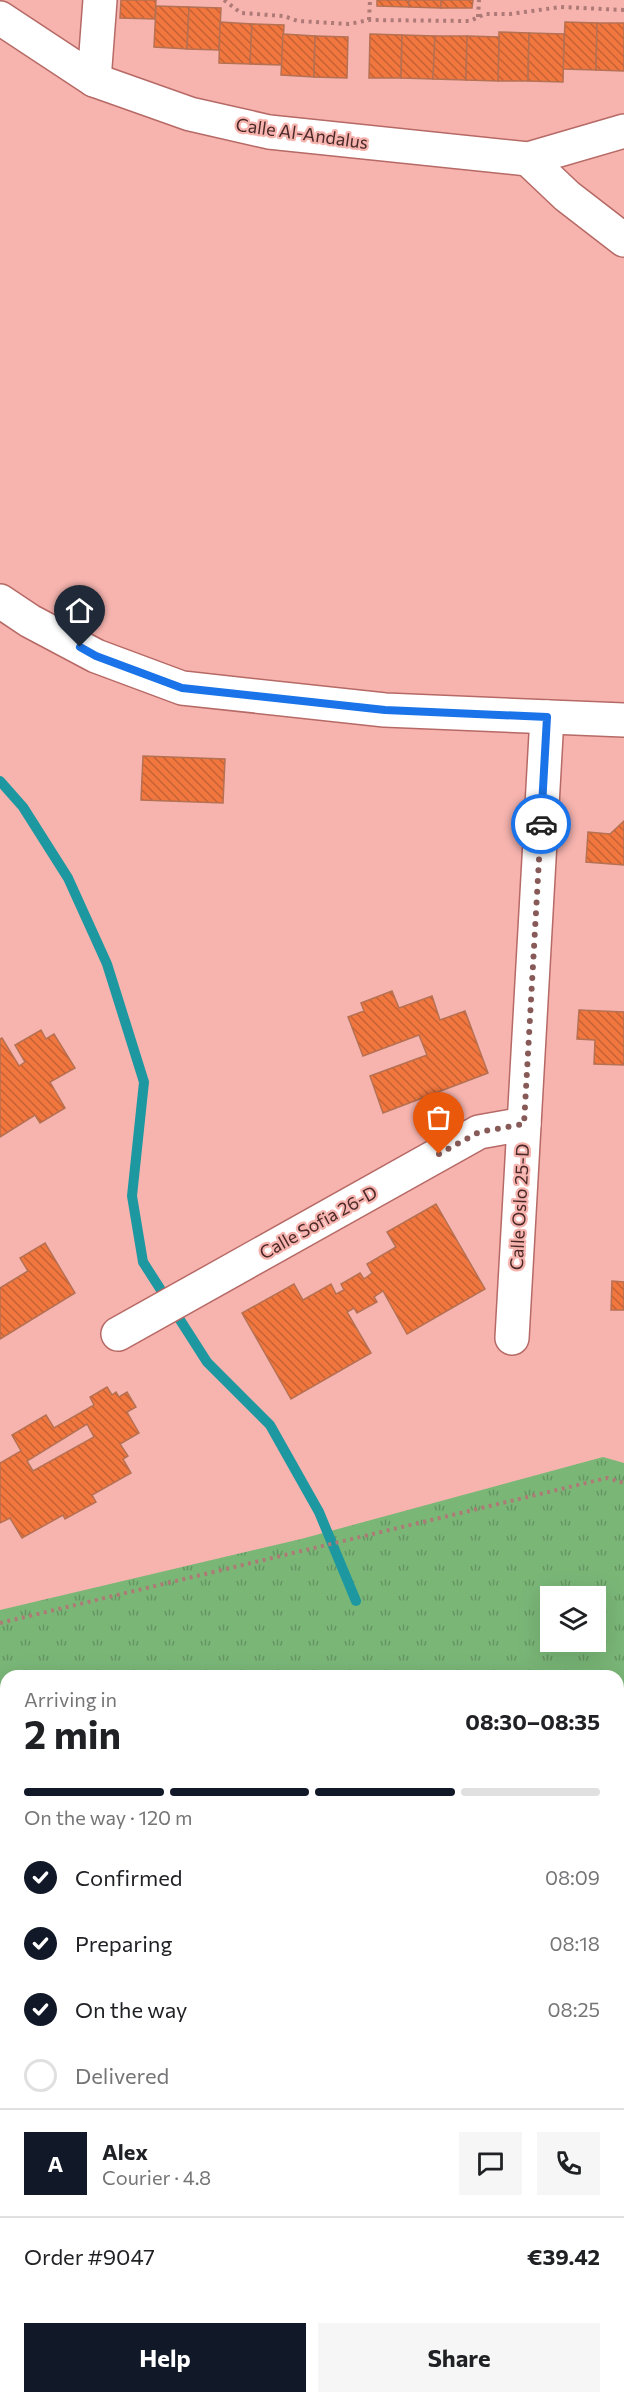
<!DOCTYPE html>
<meta charset="utf-8">
<style>
body{margin:0;font-family:Commissioner,sans-serif;background:#f6f6f6;color:#202124;height:100vh;display:flex;flex-direction:column;font-size:22px;white-space:nowrap}
*{box-sizing:border-box;margin:0}
p{font-size:20px;color:#757577}
.icon{flex:none;width:33px;height:33px;fill:none;stroke:currentColor;stroke-width:2;stroke-linecap:round;stroke-linejoin:round}
.map{position:relative;flex:1;overflow:hidden}
.sheet{position:absolute;left:0px;top:1670px;width:624px;height:734px;display:flex;flex-direction:column;background:#fff;border-radius:18px 18px 0 0;box-shadow:0 6px 24px #0002}
.sheet>*{flex:none}
.controls{position:absolute;left:540px;top:1586px;display:grid;gap:12px}
.controls a{display:grid;place-items:center;width:66px;height:66px;border-radius:0px;background:#fff;box-shadow:0 6px 24px #0002;font-size:30px}
.pin{position:absolute;display:grid;place-items:center;width:51px;height:51px;color:#fff;margin:-62px -26px;border-radius:50% 50% 50% 0;rotate:-45deg;box-shadow:0 0 6px #0007}
.pin .icon{rotate:45deg}
.courier{position:absolute;display:grid;place-items:center;width:60px;height:60px;margin:-30px;border:4px solid #1a73e8;border-radius:50%;background:#fff;color:#222;box-shadow:0 2px 8px #0007}
.headline em{font-style:normal;font-weight:700}
.headline div{display:flex;flex-direction:column-reverse}
.headline{display:flex;align-items:center;justify-content:space-between;height:102px;padding:0 24px}
h1{font-size:39px;font-weight:700;line-height:45px}
.bar{display:grid;grid-template-columns:repeat(4,1fr);gap:9px 6px;align-content:center;height:72px;padding:0 24px}
.bar i{height:8px;border-radius:4px;background:#e0e0e0}
.bar .active{background:#111827}
.bar p{grid-column:span 4}
.line{display:flex;align-items:center;gap:15px;padding:0 24px;border-top:2px solid #e0e0e0}
.line div{flex:1}
.round{display:grid;place-items:center;flex:none;width:63px;height:63px;border-radius:0px;background:#f6f6f6}
ol{padding:0 24px;list-style:none}
li{display:flex;align-items:center;gap:18px;height:66px}
li p{margin-inline-start:auto}
li .icon{padding:6px;border-radius:50%;background:#111827;color:#fff;stroke-width:4}
li:last-child{color:#757577}
li i{width:33px;height:33px;border:3px solid #e0e0e0;border-radius:50%}
.primary-button{display:flex;gap:12px;margin-top:auto;padding:12px 24px}
.primary-button a{flex:1;height:69px;border-radius:0px;background:#111827;color:#fff;font-size:24px;font-weight:700;line-height:69px;text-align:center}
.primary-button a+a{background:#f6f6f6;color:#202124}
.map>svg:first-child{display:block}
.grass{fill:url(#grass-tufts);fill-rule:evenodd}
.water{fill:url(#water-ripples)}
.lines{fill:none;stroke-linecap:round;stroke-linejoin:round}
.stream{stroke:#1d98a1;stroke-width:10}
.building{fill:url(#building-back-hatch);stroke:#b67052;stroke-width:1.5;fill-rule:evenodd}
.minor-casing{stroke:#b66965;stroke-width:36}
.path{stroke:#ae7a76;stroke-width:4;stroke-dasharray:3 4.5;stroke-linecap:butt}
.minor{stroke:#fff;stroke-width:33}
.done{stroke:#875a57;stroke-width:6;stroke-dasharray:0 10.8}
.route{stroke:#1a73e8;stroke-width:8}
.labels{text-anchor:middle;dominant-baseline:central;stroke-width:4.5;stroke-linejoin:round;paint-order:stroke}
.street-label{font-size:18px;fill:#4a2928;stroke:#f7b4af}
</style>
<div class="map">
<svg width="624" height="2402" viewBox="0 0 624 2402">
<defs>
<pattern id="grass-tufts" width="24" height="20" patternUnits="userSpaceOnUse" patternTransform="scale(1.5)"><rect width="24" height="20" fill="#7ab777"/><path d="M3 7l-1-3M5 7V3M7 7l1-3M15 17l-1-3M17 17v-4M19 17l1-3" fill="none" stroke="#669562"/></pattern>
<pattern id="water-ripples" width="26" height="14" patternUnits="userSpaceOnUse" patternTransform="scale(1.5)"><rect width="26" height="14" fill="#1d98a1"/><path d="M2 4q2-2 4 0t4 0M15 11q2-2 4 0t4 0" fill="none" stroke="#1c7c83"/></pattern>
<pattern id="building-back-hatch" width="6" height="6" patternUnits="userSpaceOnUse" patternTransform="scale(1.5)"><rect width="6" height="6" fill="#f1773f"/><path d="M-1 5l2 2M0 0l6 6M5-1l2 2" fill="none" stroke="#c56235"/></pattern>
</defs>
<rect width="100%" height="100%" fill="#f7b4af"/>
<!-- grass -->
<path class="grass" d="M603 1457 624 1463V2402H0V1610L301 1539ZM550 1596H596V1641H550ZM6 1676H618V2397H6Z"/>
<!-- water -->
<polygon class="water" points="618,1816 624,1816 624,1907 618,1906"/>
<g class="lines">
<!-- stream -->
<polyline class="stream" points="0,781 23,807 68,878 107,964 144,1082 132,1196 143,1262 207,1362 270,1425 319,1512 356,1601"/>
</g>
<!-- building -->
<g class="building">
<polygon points="121,0 156,0 155,19 120,18"/>
<polygon points="377,0 409,0 409,7 377,6"/>
<polygon points="409,0 441,0 441,8 409,7"/>
<polygon points="441,0 473,0 472,8 441,8"/>
<polygon points="156,6 189,7 187,49 154,47"/>
<polygon points="189,7 221,8 219,50 187,49"/>
<polygon points="220,22 252,24 250,64 219,63"/>
<polygon points="565,22 597,23 596,70 563,69"/>
<polygon points="597,23 624,23 624,71 596,70"/>
<polygon points="252,24 284,25 282,65 250,64"/>
<polygon points="499,32 529,33 528,81 498,81"/>
<polygon points="529,33 564,34 563,82 528,81"/>
<polygon points="283,34 315,36 314,77 281,75"/>
<polygon points="370,34 402,35 401,78 369,78"/>
<polygon points="402,35 435,36 433,79 401,78"/>
<polygon points="315,36 348,37 347,78 314,77"/>
<polygon points="435,36 467,36 466,80 433,79"/>
<polygon points="467,36 499,37 498,81 466,80"/>
<polygon points="143,756 225,759 223,803 141,800"/>
<polygon points="624,821 624,865 586,862 588,832 610,834"/>
<polygon points="392,991 399,1008 432,996 440,1020 465,1011 488,1073 383,1113 370,1076 427,1055 419,1035 363,1056 348,1017 364,1011 361,1003"/>
<polygon points="579,1010 624,1012 624,1065 594,1064 595,1040 577,1039"/>
<polygon points="41,1030 46,1039 54,1034 75,1068 50,1082 65,1108 40,1123 35,1115 0,1137 0,1039 2,1038 19,1066 25,1062 15,1045"/>
<polygon points="436,1204 485,1289 407,1334 383,1291 374,1297 377,1302 357,1313 354,1308 347,1312 371,1353 291,1399 242,1313 294,1284 303,1300 331,1284 336,1294 344,1290 341,1284 360,1273 364,1279 372,1273 367,1264 396,1247 387,1232"/>
<polygon points="45,1243 75,1293 0,1339 0,1288 28,1271 20,1258"/>
<polygon points="612,1281 624,1282 624,1310 611,1310"/>
<path d="M107 1387 112 1395 116 1392 119 1397 127 1392 136 1407 127 1412 139 1433 120 1444 128 1456 123 1459 131 1473 92 1495 96 1502 65 1519 63 1515 22 1538 10 1518 0 1523V1463L21 1451 12 1435 46 1415 54 1428 94 1405 90 1397ZM87 1424 94 1437 33 1471 27 1461Z"/>
</g>
<g class="lines">
<defs>
<g id="minor">
<polyline points="0,18 94,80 190,114 269,132 528,159 624,131"/>
<polyline points="94,80 100,0"/>
<polyline points="528,159 567,196 624,240"/>
<polyline points="0,601 30,621 96,656 182,688 385,710 624,720"/>
<polyline points="118,1334 479,1132 524,1124"/>
<polyline points="512,1338 547,717"/>
</g>
</defs>
<!-- minor casing -->
<use href="#minor" class="minor-casing"/>
<!-- path -->
<g class="path">
<polyline points="224,0 241,13 284,16 298,21 349,24 369,20 470,21 485,14 510,14 561,7 624,10"/>
<polyline points="478,17 479,0"/>
<polyline points="369,20 370,0"/>
<polyline points="0,1623 607,1478 624,1483"/>
<polyline points="618,1954 624,1952"/>
<polyline points="0,2100 6,2103"/>
<polyline points="618,2123 624,2125"/>
<polyline points="370,2397 378,2402"/>
</g>
<!-- minor -->
<use href="#minor" class="minor"/>
</g>
<g class="lines">
<!-- done -->
<polyline class="done" points="439,1154 479,1132 524,1124 541,824"/>
<!-- route -->
<polyline class="route" points="80,647 96,656 182,688 385,710 547,717 541,824"/>
</g>
<g class="labels">
<!-- street labels -->
<g class="street-label">
<text transform="translate(302 133) rotate(8)">Calle Al-Andalus</text>
<text transform="translate(519 1207) rotate(-87)">Calle Oslo 25-D</text>
<text transform="translate(318 1222) rotate(-29)">Calle Sofia 26-D</text>
</g>
</g>
</svg>
<div class="controls">
<a><svg class="icon" aria-label="layers" viewBox="0 0 24 24"><path d="M12 4l9 5-9 5-9-5zM3 14l9 5 9-5"/></svg></a>
</div>
<div class="pin" style="left:439px;top:1154px;background:#ea580c"><svg class="icon" aria-label="bag" viewBox="0 0 24 24"><path d="M5 8h14l-1 12H6zM9 8a3 3 0 0 1 6 0"/></svg></div>
<div class="pin" style="left:80px;top:647px;background:#1f2937"><svg class="icon" aria-label="home" viewBox="0 0 24 24"><path d="M3 11l9-7 9 7M6 9v11h12V9"/></svg></div>
<div class="courier" style="left:541px;top:824px"><svg class="icon" aria-label="car" viewBox="0 0 24 24"><path d="M5 17H2v-5l4-1 3-4h7l3 4 3 1v5h-3M9 17h6M6 11h13"/><circle cx="7" cy="17" r="2"/><circle cx="17" cy="17" r="2"/></svg></div>
<section class="sheet">
<div class="headline"><div><h1>2 min</h1><p>Arriving in</p></div><em>08:30–08:35</em></div>
<div class="bar"><i class="active"></i><i class="active"></i><i class="active"></i><i></i><p>On the way · 120 m</p></div>
<ol>
<li><svg class="icon" aria-label="check" viewBox="0 0 24 24"><path d="M5 12l5 5 9-10"/></svg>Confirmed<p>08:09</p></li>
<li><svg class="icon" aria-label="check" viewBox="0 0 24 24"><path d="M5 12l5 5 9-10"/></svg>Preparing<p>08:18</p></li>
<li><svg class="icon" aria-label="check" viewBox="0 0 24 24"><path d="M5 12l5 5 9-10"/></svg>On the way<p>08:25</p></li>
<li><i></i>Delivered</li>
</ol>
<div class="line" style="height:108px"><b class="round" style="background:#111827;color:#fff">A</b><div><b>Alex</b><p>Courier · 4.8</p></div><a class="round"><svg class="icon" aria-label="chat" viewBox="0 0 24 24"><path d="M4 5h16v11H9l-5 4z"/></svg></a><a class="round"><svg class="icon" aria-label="phone" viewBox="0 0 24 24"><path d="M5 4h4l2 5-3 2q2 4 5 5l2-3 5 2v4C11 20 4 13 5 4z"/></svg></a></div>
<div class="line" style="height:78px"><div>Order #9047</div><b>€39.42</b></div>
<div class="primary-button"><a>Help</a><a>Share</a></div>
</section>
</div>
